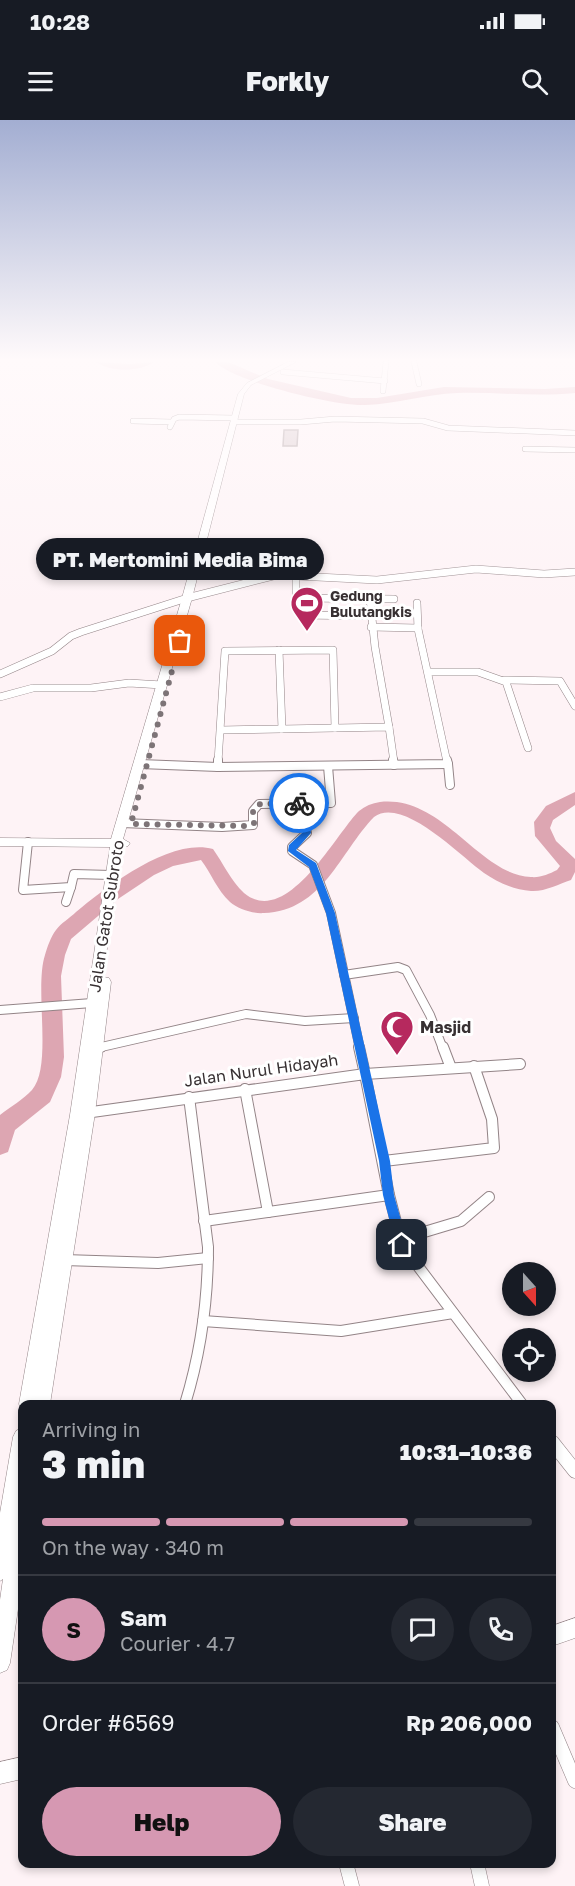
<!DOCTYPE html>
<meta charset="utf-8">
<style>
body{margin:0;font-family:"Golos Text",sans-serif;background:#242831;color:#f1f3f6;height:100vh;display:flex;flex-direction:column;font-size:22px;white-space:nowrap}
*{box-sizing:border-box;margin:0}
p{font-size:20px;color:#9ea1a6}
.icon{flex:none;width:33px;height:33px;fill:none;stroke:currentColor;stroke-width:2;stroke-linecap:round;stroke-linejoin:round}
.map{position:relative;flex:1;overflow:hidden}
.sheet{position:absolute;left:18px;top:1280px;width:538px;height:468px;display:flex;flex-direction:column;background:#171b24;border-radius:12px;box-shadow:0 3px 9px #0003}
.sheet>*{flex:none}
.needle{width:39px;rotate:159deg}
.controls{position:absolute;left:502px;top:1142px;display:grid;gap:12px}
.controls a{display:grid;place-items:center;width:54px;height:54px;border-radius:50%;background:#171b24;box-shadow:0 3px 9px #0003;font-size:30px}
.pin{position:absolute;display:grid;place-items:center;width:51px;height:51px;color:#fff;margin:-26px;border-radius:12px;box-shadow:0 3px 9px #0006}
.courier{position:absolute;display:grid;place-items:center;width:60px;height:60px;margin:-30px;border:4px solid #1a73e8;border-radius:50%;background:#fff;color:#222;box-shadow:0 2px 8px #0007}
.bubble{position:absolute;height:42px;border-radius:21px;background:#171b24;box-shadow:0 3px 9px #0003;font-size:20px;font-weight:800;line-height:42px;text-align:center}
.overview em{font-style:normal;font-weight:800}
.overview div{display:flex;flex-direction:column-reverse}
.overview{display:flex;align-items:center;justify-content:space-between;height:102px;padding:0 24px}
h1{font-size:39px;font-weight:800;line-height:45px}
.bar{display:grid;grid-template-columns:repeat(4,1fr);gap:9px 6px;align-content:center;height:72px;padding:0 24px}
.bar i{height:8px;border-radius:4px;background:#363941}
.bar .selected{background:#d698b2}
.bar p{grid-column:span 4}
.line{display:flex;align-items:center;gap:15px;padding:0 24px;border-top:2px solid #363941}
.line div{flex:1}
.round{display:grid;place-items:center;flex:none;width:63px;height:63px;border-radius:32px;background:#242831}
.cta{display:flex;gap:12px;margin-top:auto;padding:12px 24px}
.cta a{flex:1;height:69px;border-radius:36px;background:#d698b2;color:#111;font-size:24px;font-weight:800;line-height:69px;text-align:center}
.cta a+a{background:#242831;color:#f1f3f6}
.status{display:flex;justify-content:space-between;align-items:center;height:42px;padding:0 30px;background:#171b24;direction:ltr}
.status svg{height:16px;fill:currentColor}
header{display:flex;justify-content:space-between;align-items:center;height:78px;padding:0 24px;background:#171b24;font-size:27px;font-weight:800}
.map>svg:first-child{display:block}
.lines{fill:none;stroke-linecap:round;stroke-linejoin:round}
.river{fill:#dda6b2;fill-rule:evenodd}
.building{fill:#d8c7cb;stroke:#a69699;stroke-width:1.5}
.street-far4-casing{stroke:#938487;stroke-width:6}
.street-far3-casing{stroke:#938487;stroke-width:8}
.street-far2-casing{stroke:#938487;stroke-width:10}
.street-far1-casing{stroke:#938487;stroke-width:12}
.street-casing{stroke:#938487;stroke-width:15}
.secondary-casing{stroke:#938487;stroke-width:1}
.street-far4{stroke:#fff;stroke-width:5}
.street-far3{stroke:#fff;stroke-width:7}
.street-far2{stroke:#fff;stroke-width:8}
.street-far1{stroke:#fff;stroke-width:10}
.street{stroke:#fff;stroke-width:14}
.secondary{fill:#fff;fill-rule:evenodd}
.route{fill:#1a73e8}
.done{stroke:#7d7477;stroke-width:6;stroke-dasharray:0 10.8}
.labels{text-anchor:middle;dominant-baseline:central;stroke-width:6;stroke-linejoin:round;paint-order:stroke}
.far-poi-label{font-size:14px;font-weight:bold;fill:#373032;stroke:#fff;text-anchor:start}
.street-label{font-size:16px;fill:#373032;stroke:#fff}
.poi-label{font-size:16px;font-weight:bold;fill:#373032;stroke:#fff;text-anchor:start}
</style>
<div class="status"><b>10:28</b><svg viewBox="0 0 49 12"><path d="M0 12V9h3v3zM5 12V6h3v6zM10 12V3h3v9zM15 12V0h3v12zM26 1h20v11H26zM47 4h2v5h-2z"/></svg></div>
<header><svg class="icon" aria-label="menu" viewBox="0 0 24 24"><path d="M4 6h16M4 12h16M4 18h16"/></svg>Forkly<svg class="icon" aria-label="search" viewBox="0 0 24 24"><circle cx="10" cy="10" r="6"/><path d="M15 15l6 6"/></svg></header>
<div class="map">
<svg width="575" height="1766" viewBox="0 0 575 1766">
<rect width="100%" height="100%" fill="#fef3f6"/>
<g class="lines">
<!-- river -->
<g class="river">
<path d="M96 242 130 244 154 242C140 252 110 252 96 242Z"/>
<path d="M215 242H228L268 259 351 278H377L444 267 545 269 575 267V273C535 277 496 272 457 273 426 274 397 284 366 285 337 287 235 262 215 242Z"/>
<path d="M575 672V685L553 700 550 708 556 721 575 739V752L571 760C559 764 544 772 531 771 514 770 497 762 484 753 460 736 403 676 374 697 340 732 323 791 264 793 253 794 238 789 230 782 217 770 211 753 201 740L173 746 154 755 118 779 71 819 65 835 61 856 64 937 61 957 50 982 15 1010 8 1032 0 1035V995C10 987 24 979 32 970 53 946 34 869 45 835 47 828 51 816 56 810 61 803 70 798 76 792 106 767 171 717 213 729 223 743 231 761 244 773 287 809 337 712 359 691 365 686 372 683 380 682 443 675 479 755 531 757 540 758 549 754 557 750L560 746 535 716 534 702 546 686Z"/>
</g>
</g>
<!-- building -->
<polygon class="building" points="284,310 298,310 297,326 283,326"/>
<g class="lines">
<defs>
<g id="street-far4">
<polyline points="414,242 419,264"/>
<polyline points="283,252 385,261"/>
<polyline points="383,271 386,242"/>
<polyline points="133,301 172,302"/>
<polyline points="237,302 301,302 335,299 423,301 448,308 575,313"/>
<polyline points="170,307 174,299 179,297 234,298"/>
<polyline points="525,329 575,330"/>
</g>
<g id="street-far3">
<polyline points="296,455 296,474 301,478"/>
<polyline points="370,479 375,527 389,607"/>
<polyline points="417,483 418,509 447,642"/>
<polyline points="371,496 300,495 301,478 394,479"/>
<polyline points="371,507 418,508"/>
<polyline points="279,530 282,609"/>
<polyline points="428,552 478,552 506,562 528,628"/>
<polyline points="0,554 52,531 71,516 81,512 187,478 277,455 377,460 476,449 544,454 575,452"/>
<polyline points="504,560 560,561 575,586"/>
<polyline points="0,577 33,568 91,568 129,563 162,565"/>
<polyline points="221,610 389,607 394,642"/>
<polyline points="218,642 225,531 333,530 335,608"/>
</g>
<g id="street-far2">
<polyline points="393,640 394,645"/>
<polyline points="140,644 218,647 448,644 447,640"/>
<polyline points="448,644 450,665"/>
<polyline points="218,647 218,640"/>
<polyline points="300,683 307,713 292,727 292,731 313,745 331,793 360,929"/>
<polyline points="122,703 222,707 253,705 253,691 259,684 331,683 328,646"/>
<polyline points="28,722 23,770 71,767 74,754 111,755"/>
<polyline points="66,782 71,767"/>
<polyline points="344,855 398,847 406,850 430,895 443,929"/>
<polyline points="0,890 92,883"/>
<polyline points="97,928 246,894 305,901 354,898"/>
</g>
<g id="street-far1">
<polyline points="359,927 365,954 520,944"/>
<polyline points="443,927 451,948"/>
<polyline points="97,928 101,927"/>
<polyline points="245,969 268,1092"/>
<polyline points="85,993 365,954 389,1075 402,1125 522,1284"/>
<polyline points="384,1041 494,1028 492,999 474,946"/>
<polyline points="204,1101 389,1075"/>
<polyline points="401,1119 461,1101 489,1077"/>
<polyline points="64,1140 158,1143 208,1138"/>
<polyline points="203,1201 341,1211 453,1193"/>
<path d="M185 1284C201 1232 208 1181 208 1127L189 977"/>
</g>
<g id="street">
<polyline points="552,1322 575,1351"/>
<polyline points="552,1607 575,1661"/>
<polyline points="346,1743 352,1766"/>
<polyline points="477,1743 482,1766"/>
</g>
<g id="secondary">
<polygon points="288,242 296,242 251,265 244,274 192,478 123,719 130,723 128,726 121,727 103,857 109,858 111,862 95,993 50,1284 22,1284 22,1291 19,1284 70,995 110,727 0,726 0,718 111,719 182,478 238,274 247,263"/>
<polygon points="22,1308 22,1371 19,1395 22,1394 22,1462 10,1543 7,1550 0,1553 0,1480 3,1459 0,1461 0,1393 13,1317 16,1311"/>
<polygon points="575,1498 575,1518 552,1526 552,1506"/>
<polygon points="22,1637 22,1659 0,1664 0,1642"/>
</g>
</defs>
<!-- street-far4 casing -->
<use href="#street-far4" class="street-far4-casing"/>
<!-- street-far3 casing -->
<use href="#street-far3" class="street-far3-casing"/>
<!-- street-far2 casing -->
<use href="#street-far2" class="street-far2-casing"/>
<!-- street-far1 casing -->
<use href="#street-far1" class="street-far1-casing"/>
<!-- street casing -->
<use href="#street" class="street-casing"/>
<!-- secondary casing -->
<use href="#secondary" class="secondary-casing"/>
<!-- street-far4 -->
<use href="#street-far4" class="street-far4"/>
<!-- street-far3 -->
<use href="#street-far3" class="street-far3"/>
<!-- street-far2 -->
<use href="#street-far2" class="street-far2"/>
<!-- street-far1 -->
<use href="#street-far1" class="street-far1"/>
<!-- street -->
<use href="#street" class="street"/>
<!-- secondary -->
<use href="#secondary" class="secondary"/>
</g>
<!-- sky -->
<linearGradient id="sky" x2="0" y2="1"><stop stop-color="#a3aed2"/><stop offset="0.49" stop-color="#fffafb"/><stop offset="1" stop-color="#fffafb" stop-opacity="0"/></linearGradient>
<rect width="575" height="489" fill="url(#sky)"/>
<!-- route -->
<path class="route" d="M299 680C308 686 310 702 311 713L296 730 316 743 335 793 390 1041 394 1075 408 1125 402 1130 396 1125 383 1075 379 1041 326 793 309 747 288 731 289 725 303 712 295 683Z"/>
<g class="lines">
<!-- done -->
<polyline class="done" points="180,521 131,704 247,706 254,703 253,691 260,684 299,683"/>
</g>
<!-- icons -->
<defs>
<symbol id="stadium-pin" viewBox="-11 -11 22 30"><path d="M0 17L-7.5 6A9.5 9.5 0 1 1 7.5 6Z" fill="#b6295e" stroke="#fff"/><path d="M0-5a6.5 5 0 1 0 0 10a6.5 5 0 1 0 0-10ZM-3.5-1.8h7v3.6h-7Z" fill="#fff"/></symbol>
<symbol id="mosque-pin" viewBox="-11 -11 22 30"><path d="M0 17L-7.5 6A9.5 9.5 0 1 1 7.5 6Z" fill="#b6295e" stroke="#fff"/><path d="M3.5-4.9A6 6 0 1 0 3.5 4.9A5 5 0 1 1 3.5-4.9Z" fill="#fff"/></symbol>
</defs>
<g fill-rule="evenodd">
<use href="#stadium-pin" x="288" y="464" width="38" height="52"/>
<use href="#mosque-pin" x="378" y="888" width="38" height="52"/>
</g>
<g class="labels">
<!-- far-poi labels -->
<g class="far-poi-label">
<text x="330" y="475">Gedung<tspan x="330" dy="16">Bulutangkis</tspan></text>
</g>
<!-- street labels -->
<g class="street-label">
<text transform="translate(106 796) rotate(-81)">Jalan Gatot Subroto</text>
<text transform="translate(261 950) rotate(-8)">Jalan Nurul Hidayah</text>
</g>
<!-- poi labels -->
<g class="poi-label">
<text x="420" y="907">Masjid</text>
</g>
</g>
</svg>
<div class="controls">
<a><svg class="needle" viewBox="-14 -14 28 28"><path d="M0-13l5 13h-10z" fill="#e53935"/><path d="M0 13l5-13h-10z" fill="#9ea1a6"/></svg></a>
<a><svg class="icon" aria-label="locate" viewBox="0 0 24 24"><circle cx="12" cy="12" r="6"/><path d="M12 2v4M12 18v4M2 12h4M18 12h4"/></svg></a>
</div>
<div class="pin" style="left:180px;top:521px;background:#ea580c"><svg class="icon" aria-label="bag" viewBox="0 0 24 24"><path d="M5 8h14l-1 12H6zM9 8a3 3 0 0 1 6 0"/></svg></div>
<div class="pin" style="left:402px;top:1125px;background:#1f2937"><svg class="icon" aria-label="home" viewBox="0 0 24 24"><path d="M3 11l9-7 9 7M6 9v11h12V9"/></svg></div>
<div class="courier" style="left:299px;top:683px"><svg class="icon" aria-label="bike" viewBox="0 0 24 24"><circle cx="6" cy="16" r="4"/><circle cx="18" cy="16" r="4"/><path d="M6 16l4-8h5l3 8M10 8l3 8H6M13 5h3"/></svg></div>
<div class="bubble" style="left:36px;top:418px;width:288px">PT. Mertomini Media Bima</div>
<section class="sheet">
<div class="overview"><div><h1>3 min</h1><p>Arriving in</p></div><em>10:31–10:36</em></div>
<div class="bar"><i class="selected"></i><i class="selected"></i><i class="selected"></i><i></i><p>On the way · 340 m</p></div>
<div class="line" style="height:108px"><b class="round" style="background:#d698b2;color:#111">S</b><div><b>Sam</b><p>Courier · 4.7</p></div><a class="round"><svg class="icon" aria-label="chat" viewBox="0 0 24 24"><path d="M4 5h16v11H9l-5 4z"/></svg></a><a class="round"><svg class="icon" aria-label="phone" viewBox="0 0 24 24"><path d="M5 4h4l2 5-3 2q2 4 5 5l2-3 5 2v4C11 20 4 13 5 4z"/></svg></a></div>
<div class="line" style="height:78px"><div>Order #6569</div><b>Rp 206,000</b></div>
<div class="cta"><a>Help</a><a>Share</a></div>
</section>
</div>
